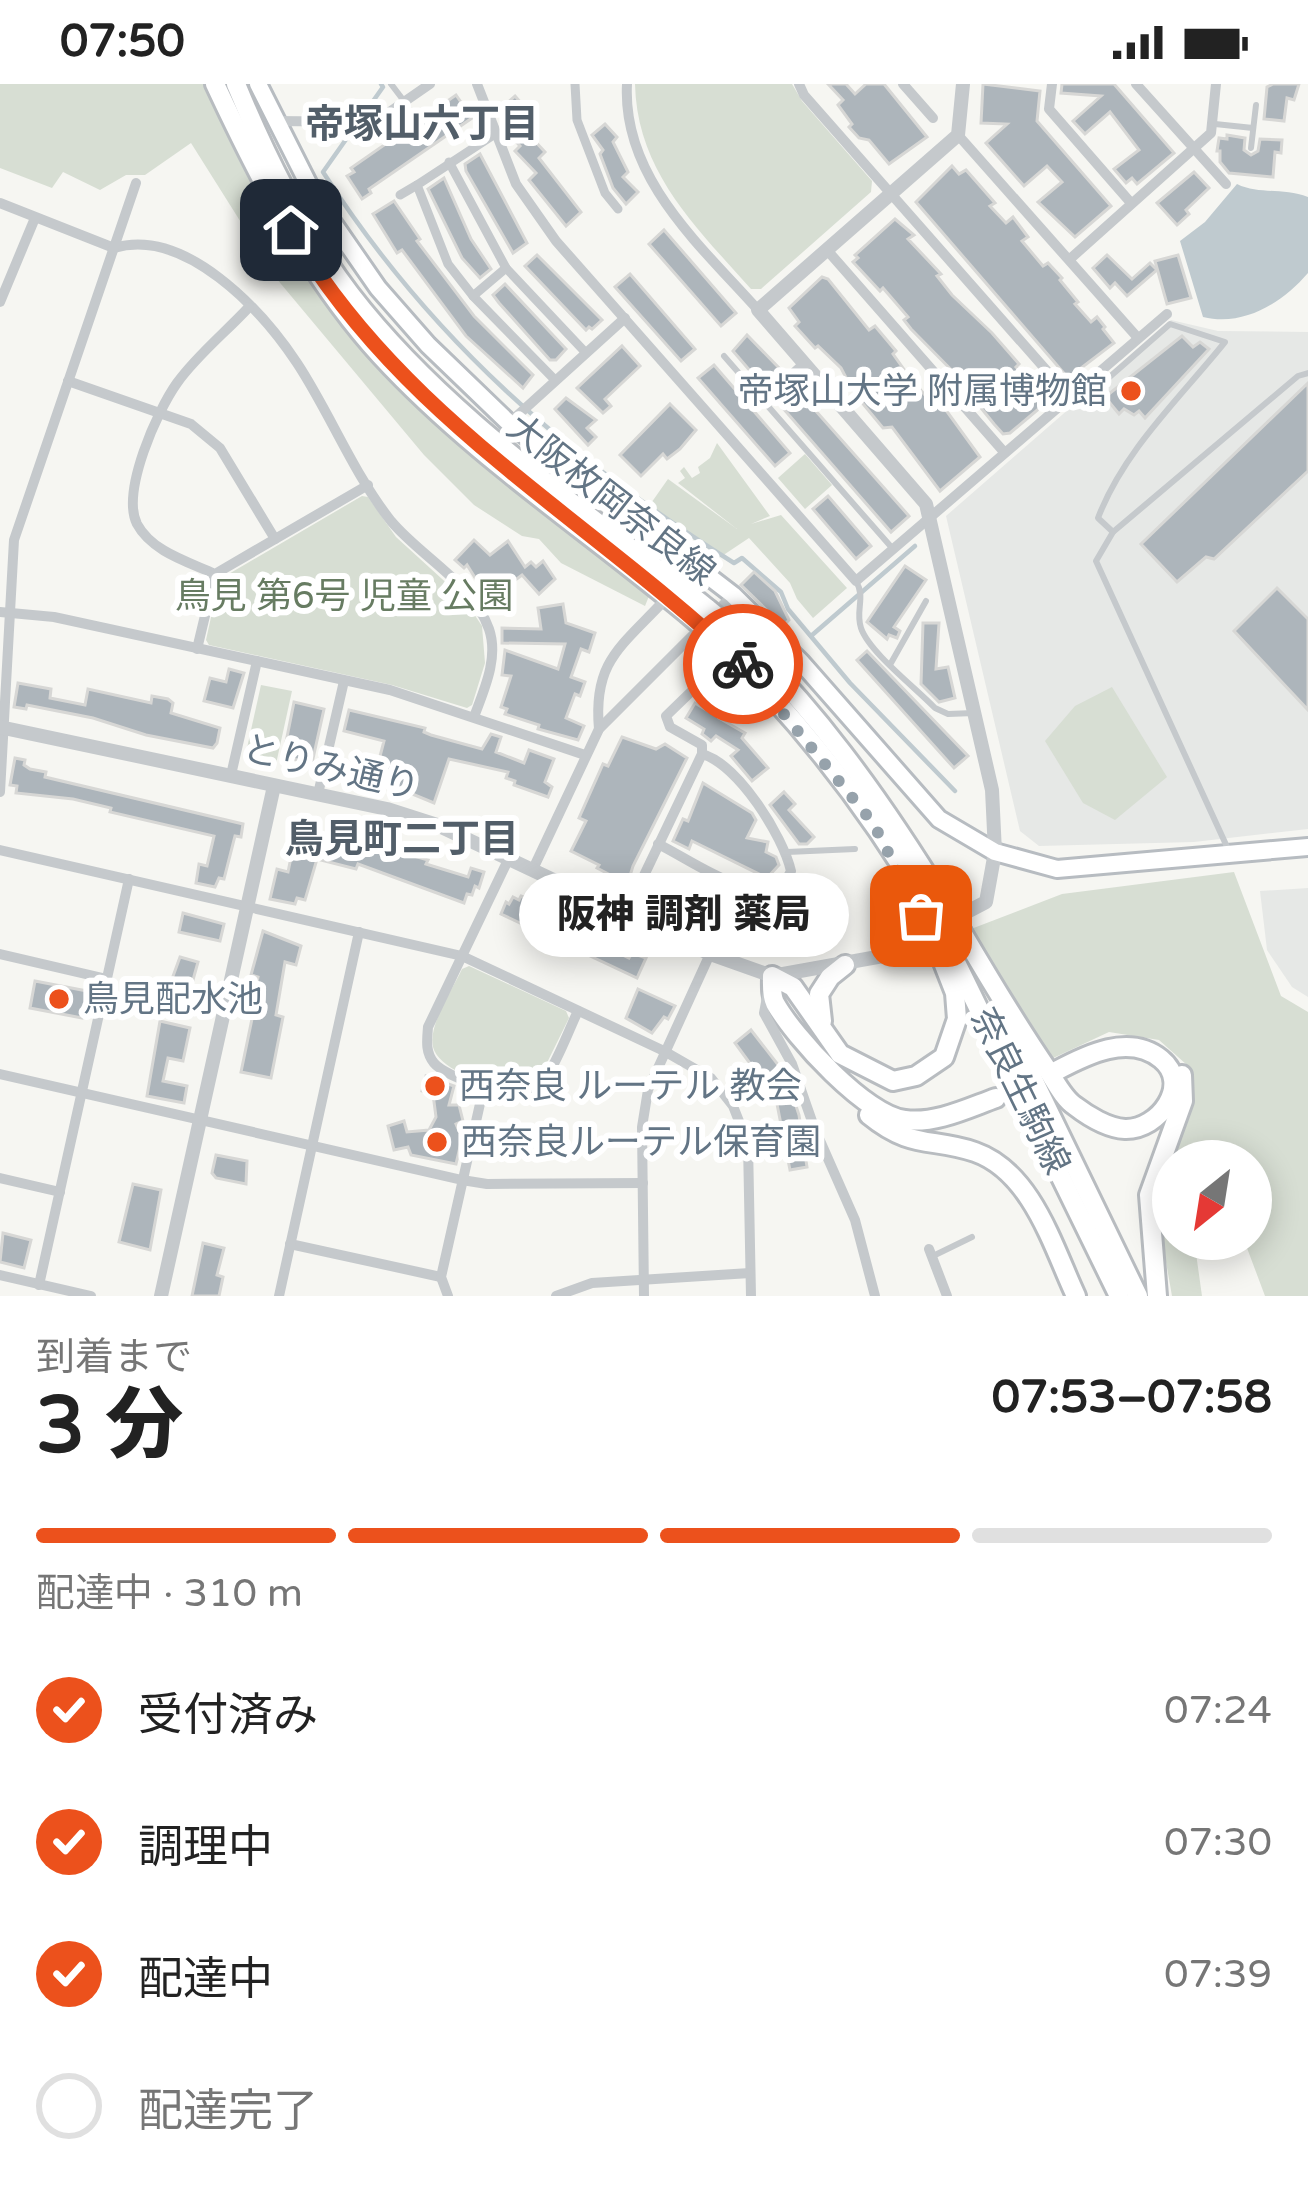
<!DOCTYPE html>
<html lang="ja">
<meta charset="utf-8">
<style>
body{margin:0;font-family:"Varela Round","Noto Sans JP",sans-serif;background:#f6f6f6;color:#222;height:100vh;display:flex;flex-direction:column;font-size:45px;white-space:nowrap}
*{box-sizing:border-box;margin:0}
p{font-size:39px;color:#767676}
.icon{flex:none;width:66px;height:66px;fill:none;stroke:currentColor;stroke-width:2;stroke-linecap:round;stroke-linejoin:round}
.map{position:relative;height:1212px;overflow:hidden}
.sheet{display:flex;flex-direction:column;background:#fff;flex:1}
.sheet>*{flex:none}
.needle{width:78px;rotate:210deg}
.fabs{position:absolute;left:1152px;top:1056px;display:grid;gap:24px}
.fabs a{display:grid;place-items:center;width:120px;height:120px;border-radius:50%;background:#fff;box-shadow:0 6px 30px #0003;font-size:60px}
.pin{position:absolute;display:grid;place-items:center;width:102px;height:102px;color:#fff;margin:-51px;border-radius:24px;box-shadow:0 6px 18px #0006}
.courier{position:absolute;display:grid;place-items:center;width:120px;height:120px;margin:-60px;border:9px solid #ec511c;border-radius:50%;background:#fff;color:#222;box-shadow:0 3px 15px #0007}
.bubble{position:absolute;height:84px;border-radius:42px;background:#fff;box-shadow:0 6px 30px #0003;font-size:39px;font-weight:800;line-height:84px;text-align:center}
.headline em{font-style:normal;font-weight:800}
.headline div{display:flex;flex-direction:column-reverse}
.headline{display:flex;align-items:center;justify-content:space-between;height:204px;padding:0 36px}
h1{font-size:78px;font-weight:800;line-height:90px}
.bar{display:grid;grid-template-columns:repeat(4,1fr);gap:18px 12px;align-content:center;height:144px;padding:0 36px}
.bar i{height:15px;border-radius:9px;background:#e0e0e0}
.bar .active{background:#ec511c}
.bar p{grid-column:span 4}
ol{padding:0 36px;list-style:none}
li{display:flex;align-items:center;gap:36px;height:132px}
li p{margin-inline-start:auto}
li .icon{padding:12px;border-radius:50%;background:#ec511c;color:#fff;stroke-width:4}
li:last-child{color:#767676}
li i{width:66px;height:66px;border:6px solid #e0e0e0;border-radius:50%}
.status{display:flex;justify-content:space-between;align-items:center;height:84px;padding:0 60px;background:#fff;direction:ltr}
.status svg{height:33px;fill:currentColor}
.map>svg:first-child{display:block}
.built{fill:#e6e8e6}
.green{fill:#d7ded3}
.water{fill:#bfcacf}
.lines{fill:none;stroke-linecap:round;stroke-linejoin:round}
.stream{stroke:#bfcacf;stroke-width:4.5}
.building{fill:#adb5bb;stroke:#d7d7d5;stroke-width:3}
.secondary-casing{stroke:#b7bcc1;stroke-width:22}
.primary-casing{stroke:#b8bcc0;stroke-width:24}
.service{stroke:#c5c9cc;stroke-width:6}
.pedestrian{stroke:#c5c9cc;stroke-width:9}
.minor{stroke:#c5c9cc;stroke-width:10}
.tertiary{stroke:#c5c9cc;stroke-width:14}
.secondary{stroke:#fff;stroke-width:16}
.primary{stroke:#fff;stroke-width:18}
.primary-bridge-casing{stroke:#b8bcc0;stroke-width:24;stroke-linecap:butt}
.primary-bridge{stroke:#fff;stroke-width:18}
.done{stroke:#96a2ab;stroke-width:12;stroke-dasharray:0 21.6}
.route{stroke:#ec511c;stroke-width:15}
.poi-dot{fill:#ec511c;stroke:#fff;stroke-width:4.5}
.labels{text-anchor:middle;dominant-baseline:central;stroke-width:12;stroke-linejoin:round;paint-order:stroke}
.poi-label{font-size:36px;fill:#637585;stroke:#fff;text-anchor:start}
.street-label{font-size:36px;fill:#637585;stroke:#fff}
.park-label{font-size:36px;fill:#677c62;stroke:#fff}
.neighbourhood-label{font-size:39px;font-weight:bold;fill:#525e69;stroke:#fff}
</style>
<div class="status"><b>07:50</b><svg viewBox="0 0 49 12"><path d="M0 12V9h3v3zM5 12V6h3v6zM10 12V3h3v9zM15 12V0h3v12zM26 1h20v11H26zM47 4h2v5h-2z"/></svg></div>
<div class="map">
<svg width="1308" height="1212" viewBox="0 0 1308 1212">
<rect width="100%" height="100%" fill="#f6f6f2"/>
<!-- built -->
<g class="built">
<polygon points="1171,236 1218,247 1308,248 1308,745 1194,758 1039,762 1020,747 946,432"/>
<polygon points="1308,804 1308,913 1292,903 1267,866 1260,807"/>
</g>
<!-- green -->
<g class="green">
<polygon points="0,0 204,0 271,137 333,228 393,297 451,355 649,512 645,522 561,479 539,455 522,452 474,421 424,371 276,194 191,59 145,91 126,91 100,106 63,88 52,104 0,84"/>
<path d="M635 0H792L802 17 872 97 871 108 761 205H751C696 143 637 88 635 0Z"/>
<polygon points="717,359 770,432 751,440 781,431 847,504 813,534 797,515 790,499 749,454 719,474 649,422 668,395 737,445 678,399 685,394 680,387 684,383 692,394 700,389 698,383 710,374"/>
<polygon points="805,370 832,401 805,425 778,394"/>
<polygon points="362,412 368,413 396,453 464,515 482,542 485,579 472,621 467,624 392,601 209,561 206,556 217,506 227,491"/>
<polygon points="261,601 292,607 276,680 245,673"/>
<polygon points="1112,603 1167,693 1115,736 1083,719 1045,657 1075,622"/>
<polygon points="1234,788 1281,912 1308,928 1308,1212 1265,1212 1247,1164 1225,1155 1251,1155 1251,1077 1173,1077 1173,1155 1194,1155 1202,1212 1172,1212 1155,1115 1193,1011 1187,981 1159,956 1109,948 1049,976 971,845 1062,810"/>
<path d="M469 882 566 927 569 934 539 995C519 1013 440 992 433 963 428 940 453 905 462 885Z"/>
</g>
<!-- water -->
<path class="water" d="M1237 100C1259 111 1283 103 1308 113V189C1282 219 1244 243 1203 233L1180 157 1205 138Z"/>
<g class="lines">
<!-- stream -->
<g class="stream">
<path d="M381 0 383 3 323 88C430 255 567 374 734 479L742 474 781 508 788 525 850 599 955 707"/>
<polyline points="811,552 915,462"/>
</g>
</g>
<!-- building -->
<g class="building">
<polygon points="828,0 846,0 855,10 866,0 884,0 927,53 889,80 869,56 859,54 849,43 852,40 838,21 843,16"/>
<polygon points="983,0 1040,7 1037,37 1111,122 1075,153 1038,118 1062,98 1047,82 1024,102 986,59 1007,40 981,39"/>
<polygon points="1062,0 1114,0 1174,69 1137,100 1132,94 1126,99 1114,85 1139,66 1110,28 1085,50 1073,37 1101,12 1061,9"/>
<polygon points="1273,0 1299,0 1294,16 1287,14 1284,37 1264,35 1267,3"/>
<polygon points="456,11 472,34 369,105 371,109 362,115 347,92 354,88 351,84"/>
<polygon points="515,12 529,28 523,33 537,48 531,53 545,68 539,74 581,128 566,142 529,96 536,89 515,67 520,62 507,48 513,42 499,26"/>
<polygon points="605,40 617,53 613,58 628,88 623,93 638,108 626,120 613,104 600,70 603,66 592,51"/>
<polygon points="1227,51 1245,54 1244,66 1251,71 1258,67 1260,55 1282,56 1281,69 1275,68 1273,93 1229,89 1220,78 1220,67 1217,67 1219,54 1227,55"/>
<polygon points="480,70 527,159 513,169 466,87 465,80"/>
<polygon points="952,82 959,90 966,86 995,119 990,122 1006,139 1013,133 1028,153 1022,157 1043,182 1048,179 1062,194 1060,196 1078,218 1075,220 1091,238 1097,233 1105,243 1103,245 1114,259 1068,294 916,118"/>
<polygon points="1194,88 1209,104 1186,126 1189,130 1177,141 1157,119"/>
<polygon points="444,94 471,155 491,185 480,194 462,174 428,105"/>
<polygon points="394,117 420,155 417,157 474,232 533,291 523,304 466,252 402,166 397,169 373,130"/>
<polygon points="895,135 914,151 908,155 941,190 937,192 952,211 992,249 1019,280 1016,283 1048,317 1010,349 1003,350 994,340 977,319 981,316 911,245 904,236 908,233 883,204 880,207 853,178 858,174 855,171"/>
<polygon points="664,146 736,229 721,242 649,160"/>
<polygon points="537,171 602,236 592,245 589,243 586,246 525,182"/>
<polygon points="1107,171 1132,195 1150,179 1157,186 1127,212 1115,199 1110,204 1093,184"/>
<polygon points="1178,171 1191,214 1167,220 1155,177"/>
<polygon points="630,190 695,265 681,277 615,203"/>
<polygon points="822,193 828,195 869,246 875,242 896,267 893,270 908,291 929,316 935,311 980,373 940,407 892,343 883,344 854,309 841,284 818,262 815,264 795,242 799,238 789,224"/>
<polygon points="505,200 566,265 556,276 550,276 499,219 493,211"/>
<polygon points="747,251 781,286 764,303 733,267"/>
<polygon points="1182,252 1193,263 1200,258 1209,265 1145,334 1139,327 1134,331 1124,325 1119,330 1105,313"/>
<polygon points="622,262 640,282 605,315 611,322 603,329 577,304"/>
<polygon points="714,281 790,369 775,382 698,294"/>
<polygon points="791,299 909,432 891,448 774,314"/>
<polygon points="1308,299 1308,387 1214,475 1206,473 1177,498 1141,460"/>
<polygon points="566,314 596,336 587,344 596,353 588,361 555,325"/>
<polygon points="670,320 696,346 680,365 667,375 663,370 641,392 620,371"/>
<polygon points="828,412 871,462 856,475 813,425"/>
<polygon points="474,456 490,471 508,457 525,483 531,478 536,483 543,477 555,495 539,510 522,491 499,508 507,519 496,527 467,481 464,484 455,476"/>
<polygon points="905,482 926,496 894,543 900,547 897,554 889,551 887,555 867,538"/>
<polygon points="754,488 775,507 789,536 783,542 741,501"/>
<polygon points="1277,504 1308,535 1308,626 1234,547"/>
<polygon points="563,520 566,539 595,549 589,568 581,565 571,593 585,598 580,612 575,610 566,634 584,642 578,656 538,645 539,641 505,630 507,625 501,623 511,592 502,591 505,566 558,585 565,560 502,559 502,544 541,545 538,524"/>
<polygon points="923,539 939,539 936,585 948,583 955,614 939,618 921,600"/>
<polygon points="867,567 968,672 954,684 857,576"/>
<polygon points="229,585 244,589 233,624 204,617 210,594 226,598"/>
<polygon points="18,599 51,605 50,614 85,621 88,605 151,619 152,612 168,615 173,619 171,629 220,644 217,659 213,664 146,651 93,634 27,621 26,625 14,623"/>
<polygon points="294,618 324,625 312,679 283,673"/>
<polygon points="713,618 725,625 719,634 745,649 742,654 768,684 752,697 731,672 738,666 716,652 711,657 702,650 704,645 686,634 695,619 708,627"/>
<polygon points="349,626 425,644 424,648 431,651 482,665 491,650 501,653 496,668 524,679 529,666 554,675 545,698 552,703 548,713 514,701 515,697 506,694 508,688 449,675 434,719 369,692 368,698 344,693 347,681 352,682 354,675 378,680 384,657 344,647"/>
<polygon points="622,653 656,665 665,660 687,674 633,782 625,808 608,800 612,792 597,784 599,781 571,767 586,737 579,734 603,680 608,682"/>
<polygon points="15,674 25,676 24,681 30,685 46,688 45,693 243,740 241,753 235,752 224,795 219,794 215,803 196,799 199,780 207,782 214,752 110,728 111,724 73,715 16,709 17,702 10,701"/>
<polygon points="703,699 752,729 756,736 747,754 768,758 766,768 776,773 779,781 767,794 692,757 689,765 673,757 683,735 688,737"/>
<polygon points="784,708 795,720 789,726 814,753 807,760 799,760 770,721"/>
<polygon points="314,747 338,753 336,760 363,767 366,758 428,776 426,780 468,793 471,784 484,788 479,804 475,802 472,811 467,810 464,819 358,780 356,785 317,775 305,816 297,814 295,820 270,815 277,785 288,788 294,759 299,760 301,751 313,754"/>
<polygon points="658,793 690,808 697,793 722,807 720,812 735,820 732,824 766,843 772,832 798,833 797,827 823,822 826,841 815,843 816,847 790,852 789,859 758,858 733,845 731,853 718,850 719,845 674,824 672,828 649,818"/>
<polygon points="521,812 556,825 614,857 610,865 629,874 632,869 646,874 637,894 501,830 506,818 509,820 513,813 519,816"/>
<polygon points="183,829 224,840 220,857 179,848"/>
<polygon points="263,847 301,862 296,881 285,878 276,931 283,933 271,994 241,988 253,930 244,928 247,918 253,919 258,893 251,891"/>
<polygon points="180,873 198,878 191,903 197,904 192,923 164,917"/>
<polygon points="35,897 87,907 82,934 30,924"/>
<polygon points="638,905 675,922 668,935 664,933 652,949 626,934"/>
<polygon points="160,937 190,944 183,977 168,974 163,997 187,1002 184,1019 147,1012"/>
<polygon points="751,946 786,991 799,1031 807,1083 790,1086 776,1015 735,959"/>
<polygon points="426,992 454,1002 449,1021 459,1021 463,1037 456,1040 462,1054 456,1080 411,1071 408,1063 394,1066 388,1042 404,1037 407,1048 429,1046 436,1033 433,1010 422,1007"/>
<polygon points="216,1071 247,1077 246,1100 216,1094 212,1089"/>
<polygon points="133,1100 161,1106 150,1166 119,1158"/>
<polygon points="3,1149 31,1156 24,1184 0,1178"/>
<polygon points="203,1159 224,1164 217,1191 223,1193 219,1212 192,1212"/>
</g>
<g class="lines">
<defs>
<polyline id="secondary" points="258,0 315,113 378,204 428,261 509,339 733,511 801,578 939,735 995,768 1057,785 1308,763"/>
<g id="primary">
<path d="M215 0C260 96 309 193 381 272 474 373 592 449 696 537"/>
<path d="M236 0C266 73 302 147 350 210 445 334 587 427 708 525"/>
<path d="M719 534C810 615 882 717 945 820"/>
<path d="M707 546C793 628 869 724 929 827"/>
<path d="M963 850C990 896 1017 941 1047 985 1055 997 1063 1014 1075 1022 1088 1032 1108 1044 1125 1045 1159 1046 1192 1000 1161 975 1129 949 1086 971 1056 987"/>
<polyline points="947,860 1119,1212"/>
<path d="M937 863 955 909 957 935 944 973 916 992 893 997 840 970 793 903 772 892C772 901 771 911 775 919 794 953 866 1032 905 1036 936 1040 968 1024 996 1014"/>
<polyline points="822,937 819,910 830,893 845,881"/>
<polyline points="1012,952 1138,1212"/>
<path d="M869 1031C912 1066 931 1053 975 1068 1032 1088 1053 1163 1076 1212"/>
<polyline points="1157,1212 1149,1111 1183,1017 1182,991"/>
</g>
</defs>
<!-- secondary casing -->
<use href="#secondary" class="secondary-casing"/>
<!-- primary casing -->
<use href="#primary" class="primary-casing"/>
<!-- service -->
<g class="service">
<polyline points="391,0 404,17"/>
<polyline points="1215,40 1253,44"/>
<polyline points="1251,64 1256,21"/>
<polyline points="724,272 893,465"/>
<path d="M1090 294 1097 304 1170 240 1225 258C1180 314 1124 366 1098 434L1113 448"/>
<polyline points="762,315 803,278"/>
<path d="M856 497C866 514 855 526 861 544 869 568 916 604 935 624L948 630 974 629"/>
<polyline points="891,579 926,517"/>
<polyline points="1228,765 1096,477 1113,448 1298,292 1308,289"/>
<polyline points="787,768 855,765"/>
<polyline points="933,1172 972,1153"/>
</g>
<!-- pedestrian -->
<g class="pedestrian">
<polyline points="575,0 577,36 605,109 618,125"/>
<polyline points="495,50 417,101 448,180 473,212 554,295"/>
<polyline points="449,78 506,184 586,269"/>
<polyline points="400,111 417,101"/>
<polyline points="473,212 506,184"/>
</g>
<!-- minor -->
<g class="minor">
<polyline points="477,0 516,100 556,157 856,497 1167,230"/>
<path d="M627 0C622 94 701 162 758 226"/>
<polyline points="799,0 804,11 1069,312"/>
<polyline points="903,0 933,34"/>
<polyline points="1052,0 1049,25 1131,119"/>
<polyline points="1136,0 1226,100"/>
<polyline points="274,37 375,38 430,0"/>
<polyline points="958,51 1138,254"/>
<path d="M0 119 114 164C185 143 261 225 297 279 330 329 353 389 391 437 421 473 473 499 489 545 499 574 484 606 474 633"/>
<polyline points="827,166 1004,368"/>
<polyline points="1070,175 1211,49 1216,0"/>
<polyline points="0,218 35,134"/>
<path d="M249 223C226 248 197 271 177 299 157 327 121 408 137 440 152 468 189 478 215 490L368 401"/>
<polyline points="68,297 191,340 220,364 275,455"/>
<polyline points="509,339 625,234"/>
<polyline points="0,528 54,533 390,606 585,671"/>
<polyline points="197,565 215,490"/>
<path d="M599 645C593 580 619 564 660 521"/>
<polyline points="231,691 257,577"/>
<polyline points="0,708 14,456 136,99"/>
<polyline points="318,710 344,597"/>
<path d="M658 760C693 777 744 817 783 802L791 787C783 752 738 680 702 670"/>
<polyline points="0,766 462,872 664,967 711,994 733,1022 748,1060 751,1212"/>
<path d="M509 774 428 943C427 956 425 968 434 979 446 994 514 1016 531 1008 550 1000 568 947 578 927"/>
<polyline points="533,785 599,645 733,511"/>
<polyline points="627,827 702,670 702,661 670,643 666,632 699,600"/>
<polyline points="0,870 107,895"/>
<polyline points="768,908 764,929 792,980 814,1043 855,1136 875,1212"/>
<polyline points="0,990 462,1096 487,1100 643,1099"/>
<polyline points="0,1094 60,1108"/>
<polyline points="290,1160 441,1193"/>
<polyline points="929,1165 947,1212"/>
<polyline points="0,1191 91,1212"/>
<polyline points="39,1201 129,795"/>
<polyline points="279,1212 359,848"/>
<polyline points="448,1212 441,1193 484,1002"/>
<polyline points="556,1212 592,1199 750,1189"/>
<polyline points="644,1212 642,1043 648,1006 710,870"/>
</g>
<!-- tertiary -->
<g class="tertiary">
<polyline points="0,643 387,725 437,741 710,870 772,892 883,872 986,818 995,768 992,706 926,420 758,226 958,51 963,0"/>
<polyline points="161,1212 274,702"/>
</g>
<!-- secondary -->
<use href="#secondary" class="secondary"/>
<!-- primary -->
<use href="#primary" class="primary"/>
<defs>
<g id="primary-bridge">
<polyline points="708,525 719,534"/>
<polyline points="696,537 707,546"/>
<polyline points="945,820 963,850"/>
<polyline points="929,827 947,859"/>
</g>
</defs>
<!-- primary-bridge casing -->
<use href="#primary-bridge" class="primary-bridge-casing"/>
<!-- primary-bridge -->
<use href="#primary-bridge" class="primary-bridge"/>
</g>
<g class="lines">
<!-- done -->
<polyline class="done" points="743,580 873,739 921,832"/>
<!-- route -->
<path class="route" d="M291 146C401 335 589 434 743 580"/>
</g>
<!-- markers -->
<g class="poi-dot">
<circle cx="1131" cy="307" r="12"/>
<circle cx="59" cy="915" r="12"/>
<circle cx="435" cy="1002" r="12"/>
<circle cx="437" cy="1058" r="12"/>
</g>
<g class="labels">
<!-- poi labels -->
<g class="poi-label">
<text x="1107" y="307" text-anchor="end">帝塚山大学 附属博物館</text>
<text x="83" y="915">鳥見配水池</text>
<text x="459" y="1002">西奈良 ルーテル 教会</text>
<text x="461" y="1058">西奈良ルーテル保育園</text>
</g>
<!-- street labels -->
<g class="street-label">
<text transform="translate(611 416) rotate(38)">大阪枚岡奈良線</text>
<text transform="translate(331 684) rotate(13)">とりみ通り</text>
<text transform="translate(1020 1007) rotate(64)">奈良生駒線</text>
</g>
<!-- park labels -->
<g class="park-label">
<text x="344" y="512">鳥見 第6号 児童 公園</text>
</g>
<!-- neighbourhood labels -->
<g class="neighbourhood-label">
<text x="422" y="40">帝塚山六丁目</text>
<text x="402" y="755">鳥見町二丁目</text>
</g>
</g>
</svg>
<div class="fabs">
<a><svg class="needle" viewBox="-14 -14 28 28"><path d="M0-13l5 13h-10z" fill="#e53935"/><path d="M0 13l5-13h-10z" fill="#767676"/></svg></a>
</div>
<div class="pin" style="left:921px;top:832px;background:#ea580c"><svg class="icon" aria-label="bag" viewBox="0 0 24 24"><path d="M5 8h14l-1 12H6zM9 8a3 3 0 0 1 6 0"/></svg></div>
<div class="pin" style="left:291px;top:146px;background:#1f2937"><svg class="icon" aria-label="home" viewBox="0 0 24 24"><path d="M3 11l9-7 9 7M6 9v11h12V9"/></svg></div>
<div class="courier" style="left:743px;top:580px"><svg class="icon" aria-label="bike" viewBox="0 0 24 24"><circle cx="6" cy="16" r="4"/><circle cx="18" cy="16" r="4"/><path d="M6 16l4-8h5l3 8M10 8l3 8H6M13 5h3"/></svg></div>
<div class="bubble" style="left:519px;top:789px;width:330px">阪神 調剤 薬局</div>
</div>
<section class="sheet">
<div class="headline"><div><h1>3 分</h1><p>到着まで</p></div><em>07:53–07:58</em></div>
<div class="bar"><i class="active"></i><i class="active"></i><i class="active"></i><i></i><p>配達中 · 310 m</p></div>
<ol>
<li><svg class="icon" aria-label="check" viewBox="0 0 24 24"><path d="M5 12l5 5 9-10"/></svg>受付済み<p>07:24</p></li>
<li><svg class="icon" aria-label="check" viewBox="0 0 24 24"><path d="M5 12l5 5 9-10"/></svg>調理中<p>07:30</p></li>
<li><svg class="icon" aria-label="check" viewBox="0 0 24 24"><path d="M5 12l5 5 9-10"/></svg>配達中<p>07:39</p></li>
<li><i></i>配達完了</li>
</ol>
</section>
